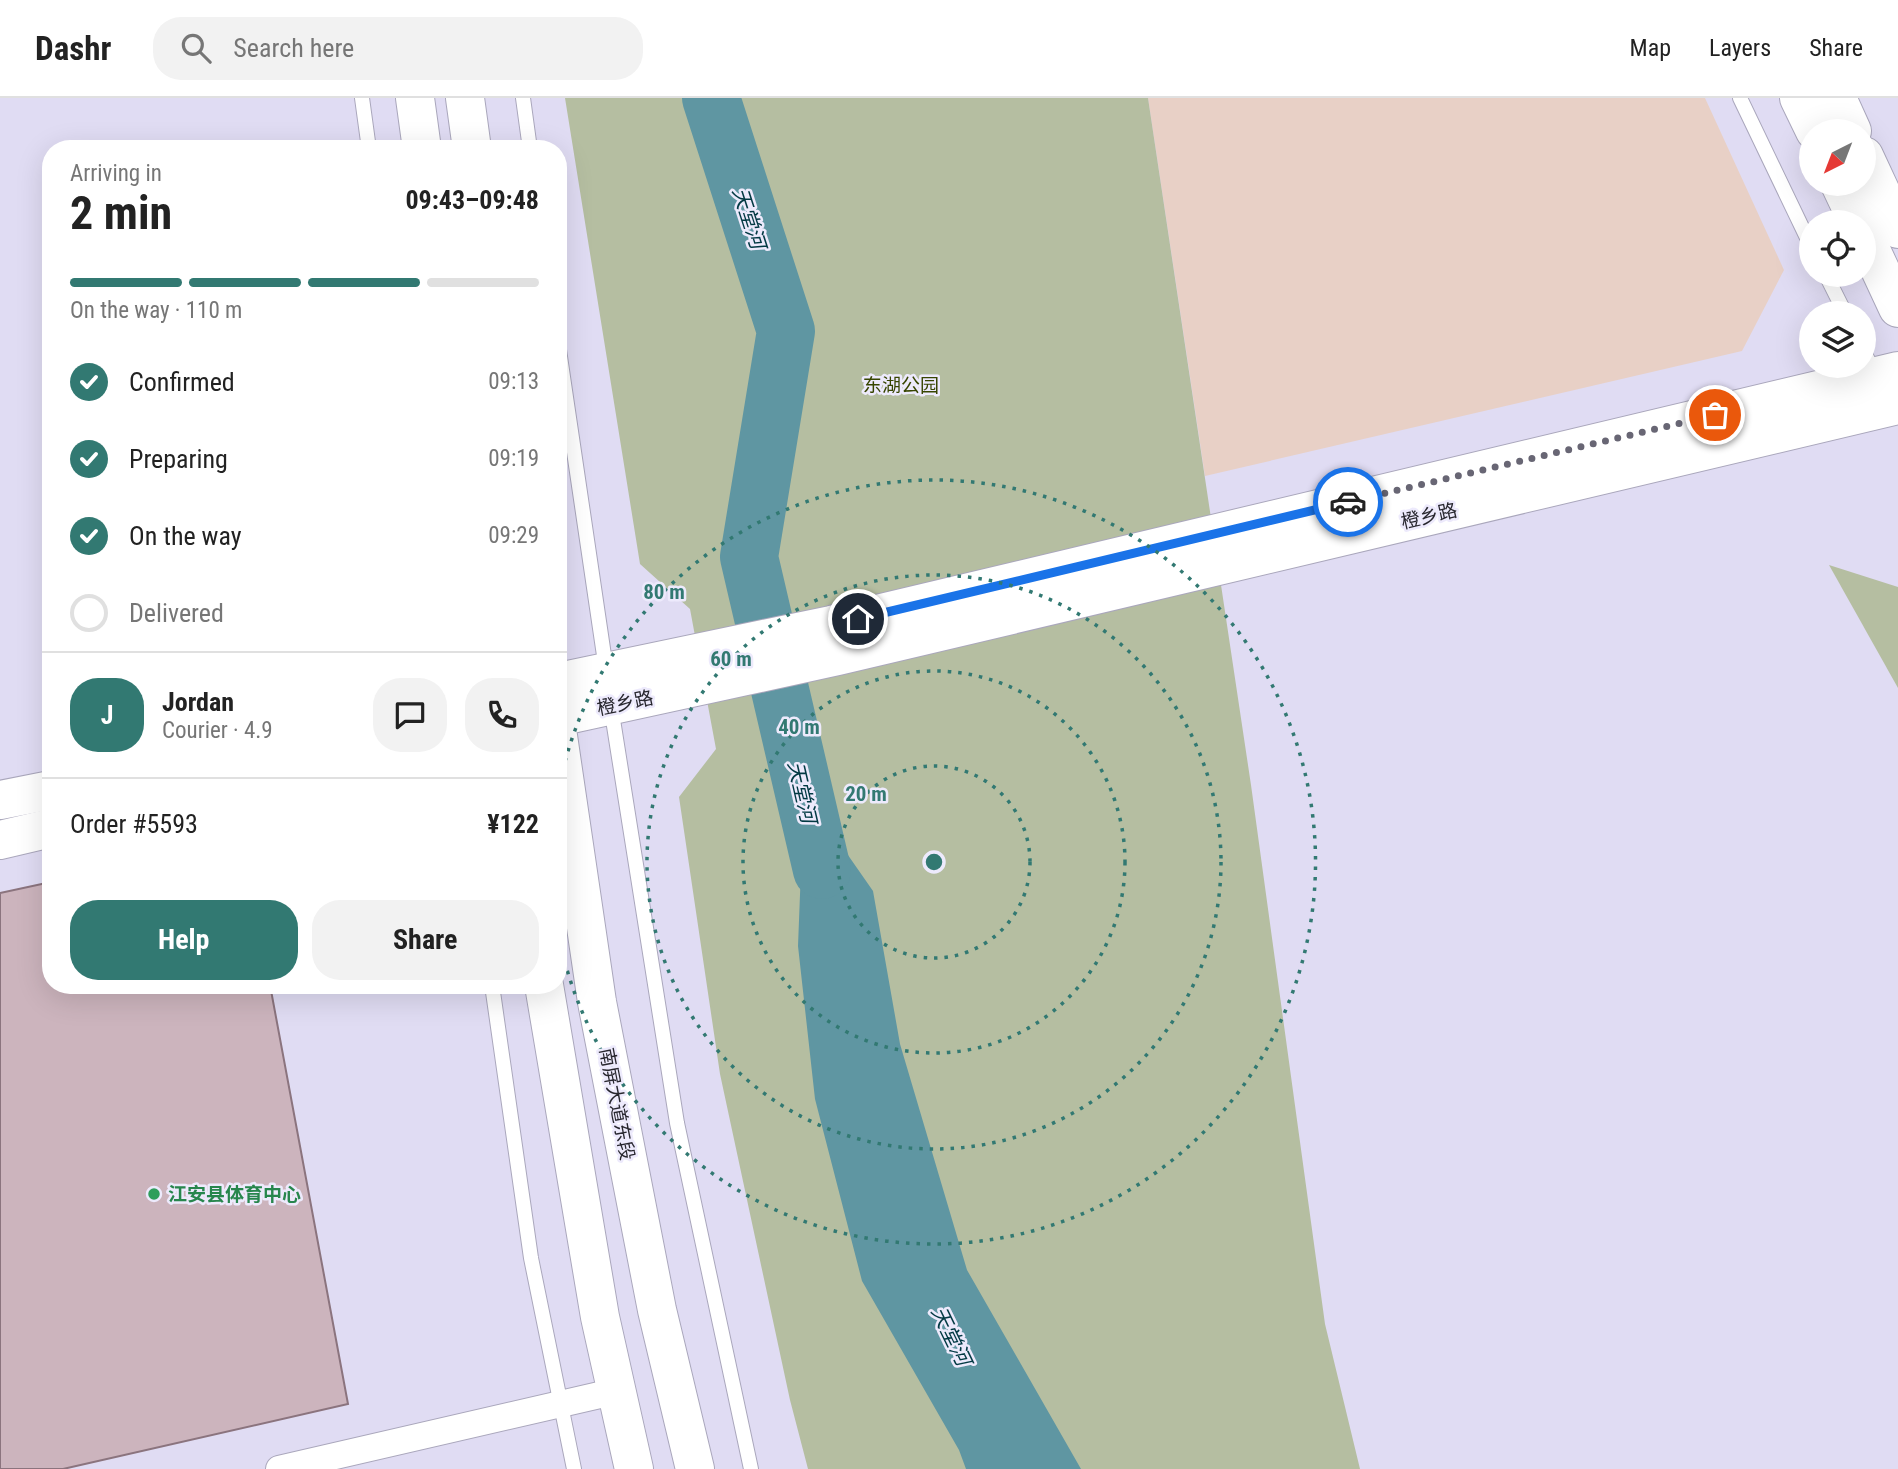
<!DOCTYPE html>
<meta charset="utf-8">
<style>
body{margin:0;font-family:"Roboto Condensed","Noto Sans SC",sans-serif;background:#f2f2f2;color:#222;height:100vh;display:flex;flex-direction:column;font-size:26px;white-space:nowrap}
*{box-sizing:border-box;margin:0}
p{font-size:23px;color:#767676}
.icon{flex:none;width:38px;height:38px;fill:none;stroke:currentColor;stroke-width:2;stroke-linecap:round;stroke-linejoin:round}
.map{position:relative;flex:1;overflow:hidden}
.drawer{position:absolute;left:42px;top:42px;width:525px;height:854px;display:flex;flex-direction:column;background:#fff;border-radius:28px;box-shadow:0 7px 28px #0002}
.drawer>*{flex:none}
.needle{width:46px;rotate:222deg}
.buttons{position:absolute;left:1799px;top:21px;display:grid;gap:14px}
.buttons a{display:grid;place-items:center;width:77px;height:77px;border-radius:50%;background:#fff;box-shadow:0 7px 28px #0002;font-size:35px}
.pin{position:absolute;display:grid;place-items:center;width:60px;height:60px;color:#fff;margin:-30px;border:4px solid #fff;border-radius:50%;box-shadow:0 2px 7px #0007}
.courier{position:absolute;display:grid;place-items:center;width:70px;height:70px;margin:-35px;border:5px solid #1a73e8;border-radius:50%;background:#fff;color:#222;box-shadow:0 2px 9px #0007}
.headline em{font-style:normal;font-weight:700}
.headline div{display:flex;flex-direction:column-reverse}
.headline{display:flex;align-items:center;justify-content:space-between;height:119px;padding:0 28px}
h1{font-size:46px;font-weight:700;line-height:52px}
.bar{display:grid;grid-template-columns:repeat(4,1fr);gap:10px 7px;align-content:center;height:84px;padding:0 28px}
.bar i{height:9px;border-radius:5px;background:#e0e0e0}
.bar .selected{background:#327972}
.bar p{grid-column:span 4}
.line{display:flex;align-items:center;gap:18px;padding:0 28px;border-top:2px solid #e0e0e0}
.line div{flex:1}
.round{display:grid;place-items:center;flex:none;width:74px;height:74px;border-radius:28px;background:#f2f2f2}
ol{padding:0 28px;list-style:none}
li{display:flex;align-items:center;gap:21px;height:77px}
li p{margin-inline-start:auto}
li .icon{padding:7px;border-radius:50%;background:#327972;color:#fff;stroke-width:4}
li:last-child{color:#767676}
li i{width:38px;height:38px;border:4px solid #e0e0e0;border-radius:50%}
.action{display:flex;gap:14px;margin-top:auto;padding:14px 28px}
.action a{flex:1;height:80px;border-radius:28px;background:#327972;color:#fff;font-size:28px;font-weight:700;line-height:80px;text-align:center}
.action a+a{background:#f2f2f2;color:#222}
header{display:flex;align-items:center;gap:42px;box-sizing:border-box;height:98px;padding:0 35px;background:#fff;border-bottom:2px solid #e0e0e0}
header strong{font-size:33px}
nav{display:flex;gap:38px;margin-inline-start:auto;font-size:24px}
.search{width:490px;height:63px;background:#f2f2f2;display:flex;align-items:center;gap:18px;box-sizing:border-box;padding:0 24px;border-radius:28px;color:#767676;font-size:26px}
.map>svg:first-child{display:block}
.commercial{fill:#e8d0c6}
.green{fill:#b5bea1}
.water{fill:#5f96a2}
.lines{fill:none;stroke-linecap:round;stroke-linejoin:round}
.river{stroke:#5f96a2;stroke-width:58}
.building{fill:#ccb4bd;stroke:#8b747e;stroke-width:2}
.service-casing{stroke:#aaa7bc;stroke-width:16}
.minor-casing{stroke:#aaa7bc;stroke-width:28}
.primary-casing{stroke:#aaa7bc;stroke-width:40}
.trunk-casing{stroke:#aaa7bc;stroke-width:40}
.service{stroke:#fff;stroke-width:14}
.minor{stroke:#fff;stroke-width:26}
.primary{stroke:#fff;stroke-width:38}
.trunk{stroke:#fff;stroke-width:38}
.done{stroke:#686674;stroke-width:7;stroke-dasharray:0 12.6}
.route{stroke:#1a73e8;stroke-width:9}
.ring{fill:none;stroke:#327972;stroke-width:3.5;stroke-dasharray:3.5 7}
.leisure-dot{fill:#2e9e5b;stroke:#edeafc;stroke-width:2.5}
.labels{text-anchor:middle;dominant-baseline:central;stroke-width:5;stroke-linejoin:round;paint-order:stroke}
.park-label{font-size:19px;fill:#374500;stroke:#edeafc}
.street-label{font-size:19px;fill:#28272f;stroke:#edeafc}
.leisure-label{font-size:19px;font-weight:bold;fill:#27864d;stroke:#edeafc;text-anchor:start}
.water-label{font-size:21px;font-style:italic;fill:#023943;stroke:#edeafc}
.centre{fill:#327972;stroke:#edeafc;stroke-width:3.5}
.ring-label{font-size:21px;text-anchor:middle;font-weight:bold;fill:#327972;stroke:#edeafc;stroke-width:5;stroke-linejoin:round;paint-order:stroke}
</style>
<header>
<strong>Dashr</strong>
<div class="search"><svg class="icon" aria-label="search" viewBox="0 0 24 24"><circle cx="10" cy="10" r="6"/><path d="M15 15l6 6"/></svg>Search here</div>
<nav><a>Map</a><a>Layers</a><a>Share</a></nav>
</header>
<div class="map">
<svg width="1898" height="1371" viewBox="0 0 1898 1371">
<rect width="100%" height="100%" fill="#e0dcf3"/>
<!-- commercial -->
<polygon class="commercial" points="1148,0 1705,0 1784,172 1742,253 1205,378"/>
<!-- green -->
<g class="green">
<polygon points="565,0 1148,0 1251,687 1325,1226 1360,1371 808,1371 790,1302 720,976 679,699 716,651 690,511 640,466"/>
<polygon points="1829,467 1898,489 1898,590"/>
</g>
<!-- water -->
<polygon class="water" points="804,694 873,793 900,946 967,1172 1081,1371 966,1371 959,1352 862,1183 815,1001 798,848"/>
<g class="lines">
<!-- river -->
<polyline class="river" points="711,0 786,233 749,459 822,772"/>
</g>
<!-- building -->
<polygon class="building" points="51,784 51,887 270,887 348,1306 63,1371 0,1371 0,795"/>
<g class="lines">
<defs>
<g id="service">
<polyline points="362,0 369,51"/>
<polyline points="523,0 530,51"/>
<polyline points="1740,0 1811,148"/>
<polyline points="1826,177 1845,215"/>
<polyline points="558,245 606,571"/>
<polyline points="1864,254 1876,278"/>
<polyline points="611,609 677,1025 751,1371"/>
<polyline points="492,887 531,1160 574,1371"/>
</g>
<polyline id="minor" points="279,1371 617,1293"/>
<g id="primary">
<polyline points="415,0 422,51"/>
<polyline points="465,0 472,51"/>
<polyline points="558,584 831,527 1898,273"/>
<polyline points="558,619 838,558 1898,307"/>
<polyline points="558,638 597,904 657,1212 695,1371"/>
<polyline points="0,702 51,692"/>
<polyline points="0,742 51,730"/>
<polyline points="544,887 600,1219 634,1371"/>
</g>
<g id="trunk">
<polyline points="1799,0 1815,33"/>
<polyline points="1837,0 1852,33"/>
<polyline points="1864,58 1898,131"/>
<polyline points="1840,86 1858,124"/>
<polyline points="1864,137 1898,210"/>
</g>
</defs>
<!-- service casing -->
<use href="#service" class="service-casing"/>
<!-- minor casing -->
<use href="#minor" class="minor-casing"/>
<!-- primary casing -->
<use href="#primary" class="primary-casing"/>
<!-- trunk casing -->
<use href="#trunk" class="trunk-casing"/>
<!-- service -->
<use href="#service" class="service"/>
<!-- minor -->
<use href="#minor" class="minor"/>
<!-- primary -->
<use href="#primary" class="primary"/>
<!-- trunk -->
<use href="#trunk" class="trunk"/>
</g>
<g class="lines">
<!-- done -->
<polyline class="done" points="1348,404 1715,317"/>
<!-- route -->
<polyline class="route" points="858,521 1348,404"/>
</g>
<!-- distance rings -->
<g class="ring">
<circle cx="934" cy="764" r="96"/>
<circle cx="934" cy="764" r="191"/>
<circle cx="934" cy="764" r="287"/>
<path d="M558 694A382 382 0 1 1 558 834"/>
</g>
<!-- markers -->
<circle class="leisure-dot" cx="154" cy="1096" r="7"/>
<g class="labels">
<!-- park labels -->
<g class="park-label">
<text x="901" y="287">东湖公园</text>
</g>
<!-- street labels -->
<g class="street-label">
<text transform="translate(1429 418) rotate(-13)">橙乡路</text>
<text transform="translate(625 605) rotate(-12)">橙乡路</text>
<text transform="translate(617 1006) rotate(79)">南屏大道东段</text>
</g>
<!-- leisure labels -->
<g class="leisure-label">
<text x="168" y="1096">江安县体育中心</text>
</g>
<!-- water labels -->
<g class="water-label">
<text transform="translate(749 120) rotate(72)">天堂河</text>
<text transform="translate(802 694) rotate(77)">天堂河</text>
<text transform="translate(951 1238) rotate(64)">天堂河</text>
</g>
</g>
<circle cx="934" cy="764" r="10" class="centre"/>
<g class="ring-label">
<text x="664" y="501">80 m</text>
<text x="731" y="568">60 m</text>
<text x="799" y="636">40 m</text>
<text x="866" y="703">20 m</text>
</g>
</svg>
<div class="buttons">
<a><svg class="needle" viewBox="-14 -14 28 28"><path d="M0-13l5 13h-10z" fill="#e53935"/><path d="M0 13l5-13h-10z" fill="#767676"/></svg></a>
<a><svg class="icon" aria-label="locate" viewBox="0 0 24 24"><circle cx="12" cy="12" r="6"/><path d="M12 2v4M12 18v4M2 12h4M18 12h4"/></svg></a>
<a><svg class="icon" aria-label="layers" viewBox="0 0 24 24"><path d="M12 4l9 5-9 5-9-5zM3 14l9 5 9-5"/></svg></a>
</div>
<div class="pin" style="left:1715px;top:317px;background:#ea580c"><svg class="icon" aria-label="bag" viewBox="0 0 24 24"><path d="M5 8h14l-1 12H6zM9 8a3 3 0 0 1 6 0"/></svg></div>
<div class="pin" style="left:858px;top:521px;background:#1f2937"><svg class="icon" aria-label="home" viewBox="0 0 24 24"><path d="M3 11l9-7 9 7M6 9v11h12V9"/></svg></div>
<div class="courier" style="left:1348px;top:404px"><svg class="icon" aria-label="car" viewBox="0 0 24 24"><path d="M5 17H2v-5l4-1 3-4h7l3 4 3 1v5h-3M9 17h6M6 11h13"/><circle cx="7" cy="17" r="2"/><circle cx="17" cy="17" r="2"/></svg></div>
<section class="drawer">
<div class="headline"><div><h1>2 min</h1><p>Arriving in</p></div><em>09:43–09:48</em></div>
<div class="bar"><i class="selected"></i><i class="selected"></i><i class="selected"></i><i></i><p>On the way · 110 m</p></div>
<ol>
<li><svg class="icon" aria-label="check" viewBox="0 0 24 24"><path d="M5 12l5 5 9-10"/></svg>Confirmed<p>09:13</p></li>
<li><svg class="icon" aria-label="check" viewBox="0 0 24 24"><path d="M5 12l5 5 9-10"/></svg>Preparing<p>09:19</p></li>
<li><svg class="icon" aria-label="check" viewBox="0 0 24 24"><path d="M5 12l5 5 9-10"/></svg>On the way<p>09:29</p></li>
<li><i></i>Delivered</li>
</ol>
<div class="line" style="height:126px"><b class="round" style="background:#327972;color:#fff">J</b><div><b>Jordan</b><p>Courier · 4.9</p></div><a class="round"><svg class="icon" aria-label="chat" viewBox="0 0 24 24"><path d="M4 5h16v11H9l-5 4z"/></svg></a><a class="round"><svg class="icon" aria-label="phone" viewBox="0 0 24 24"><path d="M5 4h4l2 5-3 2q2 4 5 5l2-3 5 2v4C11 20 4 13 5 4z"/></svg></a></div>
<div class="line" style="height:91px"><div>Order #5593</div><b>¥122</b></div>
<div class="action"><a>Help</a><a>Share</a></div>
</section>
</div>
